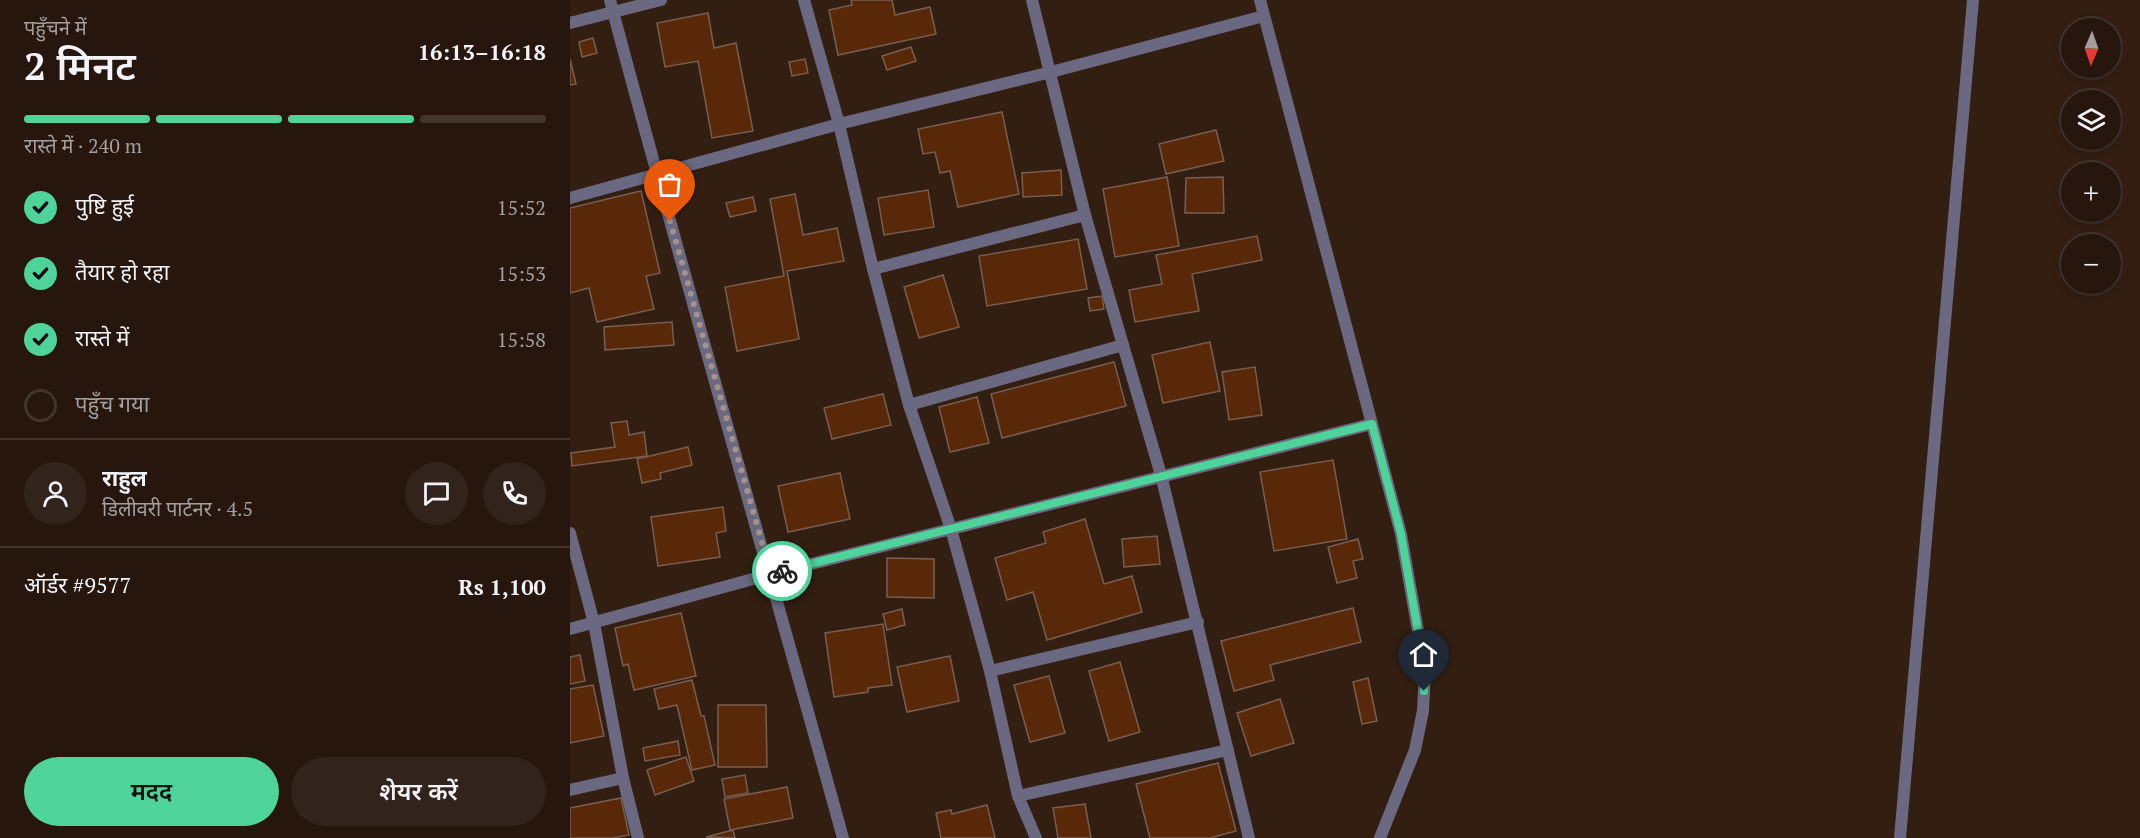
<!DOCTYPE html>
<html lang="hi">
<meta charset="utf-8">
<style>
body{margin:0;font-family:"PT Serif","Noto Sans Devanagari",serif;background:#32231c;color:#f1f3f6;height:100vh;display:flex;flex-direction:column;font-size:22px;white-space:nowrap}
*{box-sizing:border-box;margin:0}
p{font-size:20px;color:#a49f9e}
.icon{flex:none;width:33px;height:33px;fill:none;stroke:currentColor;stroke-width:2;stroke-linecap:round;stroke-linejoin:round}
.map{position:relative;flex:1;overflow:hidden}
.side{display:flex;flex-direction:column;background:#26160e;width:570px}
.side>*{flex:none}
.needle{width:39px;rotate:182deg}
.controls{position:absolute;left:1491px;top:18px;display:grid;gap:12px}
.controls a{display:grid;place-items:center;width:60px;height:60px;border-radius:50%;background:#26160e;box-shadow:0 3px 9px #0003,0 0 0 2px #42352e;font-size:30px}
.pin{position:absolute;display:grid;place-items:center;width:51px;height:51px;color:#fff;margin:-62px -26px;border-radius:50% 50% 50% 0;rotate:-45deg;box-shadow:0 0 6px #0007}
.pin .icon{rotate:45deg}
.courier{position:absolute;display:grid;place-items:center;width:60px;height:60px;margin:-30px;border:4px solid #4ed39a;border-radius:50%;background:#fff;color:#222;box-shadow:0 2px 8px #0007}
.headline em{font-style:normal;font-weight:600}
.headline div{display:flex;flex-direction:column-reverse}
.headline{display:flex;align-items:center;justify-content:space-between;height:102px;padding:0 24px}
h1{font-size:39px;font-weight:600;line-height:45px}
.bar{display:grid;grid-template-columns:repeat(4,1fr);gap:9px 6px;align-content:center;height:72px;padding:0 24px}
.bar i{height:8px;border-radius:4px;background:#42352e}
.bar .current{background:#4ed39a}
.bar p{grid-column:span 4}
.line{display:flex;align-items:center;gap:15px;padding:0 24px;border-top:2px solid #42352e}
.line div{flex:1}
.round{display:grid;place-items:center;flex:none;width:63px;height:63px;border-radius:32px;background:#32231c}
ol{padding:0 24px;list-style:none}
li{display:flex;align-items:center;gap:18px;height:66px}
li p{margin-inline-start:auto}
li .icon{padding:6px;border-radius:50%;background:#4ed39a;color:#111;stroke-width:4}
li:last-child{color:#a49f9e}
li i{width:33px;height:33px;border:3px solid #42352e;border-radius:50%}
.action{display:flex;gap:12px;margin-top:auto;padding:12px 24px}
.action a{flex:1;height:69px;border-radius:36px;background:#4ed39a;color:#111;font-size:24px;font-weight:600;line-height:69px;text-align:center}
.action a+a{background:#32231c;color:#f1f3f6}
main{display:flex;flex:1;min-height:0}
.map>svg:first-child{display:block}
.building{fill:#582808;stroke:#785e51;stroke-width:1.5}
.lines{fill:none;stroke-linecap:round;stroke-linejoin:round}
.service{stroke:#6b6981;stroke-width:12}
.minor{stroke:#6b6981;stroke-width:12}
.tertiary{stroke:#6b6981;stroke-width:12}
.done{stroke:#a4938a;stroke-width:6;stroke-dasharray:0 10.8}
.route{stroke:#4ed39a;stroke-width:8}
</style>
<main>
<section class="side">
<div class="headline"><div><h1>2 मिनट</h1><p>पहुँचने में</p></div><em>16:13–16:18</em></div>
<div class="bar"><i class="current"></i><i class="current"></i><i class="current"></i><i></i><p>रास्ते में · 240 m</p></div>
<ol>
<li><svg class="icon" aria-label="check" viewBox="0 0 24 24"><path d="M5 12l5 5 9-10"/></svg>पुष्टि हुई<p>15:52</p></li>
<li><svg class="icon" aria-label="check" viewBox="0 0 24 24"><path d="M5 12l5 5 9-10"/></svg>तैयार हो रहा<p>15:53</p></li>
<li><svg class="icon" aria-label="check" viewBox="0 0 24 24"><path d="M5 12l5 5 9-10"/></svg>रास्ते में<p>15:58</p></li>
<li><i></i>पहुँच गया</li>
</ol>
<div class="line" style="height:108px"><a class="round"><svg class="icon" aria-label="person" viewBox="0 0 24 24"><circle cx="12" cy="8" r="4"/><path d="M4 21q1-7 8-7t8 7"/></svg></a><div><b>राहुल</b><p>डिलीवरी पार्टनर · 4.5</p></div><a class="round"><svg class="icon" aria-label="chat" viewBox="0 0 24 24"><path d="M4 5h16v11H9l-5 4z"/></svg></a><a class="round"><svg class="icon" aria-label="phone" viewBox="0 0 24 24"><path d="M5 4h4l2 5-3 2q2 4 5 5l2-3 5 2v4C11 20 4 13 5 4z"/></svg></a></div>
<div class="line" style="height:78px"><div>ऑर्डर #9577</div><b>Rs 1,100</b></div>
<div class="action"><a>मदद</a><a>शेयर करें</a></div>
</section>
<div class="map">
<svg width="1570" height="838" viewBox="0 0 1570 838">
<rect width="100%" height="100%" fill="#331e12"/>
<!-- building -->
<g class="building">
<polygon points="281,0 322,0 325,15 360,7 366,34 268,55 259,10 282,5"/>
<polygon points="138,13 144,48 166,43 183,131 142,138 128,61 95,67 87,23"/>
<polygon points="23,38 27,53 12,57 9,42"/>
<polygon points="341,47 346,61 317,70 312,56"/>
<polygon points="0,59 6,84 0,85"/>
<polygon points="235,59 238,73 222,76 219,62"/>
<polygon points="432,112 449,194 388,207 380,171 370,173 365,152 353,154 348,129"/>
<polygon points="646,130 654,161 596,174 589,144"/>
<polygon points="491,170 492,195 453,197 452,173"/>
<polygon points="597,177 609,246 545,257 533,189"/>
<polygon points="653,177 654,213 615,213 616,178"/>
<polygon points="358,190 364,227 314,235 308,198"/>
<polygon points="71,191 90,273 76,276 84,309 27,322 19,288 0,293 0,208"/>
<polygon points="225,194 233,235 267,228 274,261 217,271 229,339 167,351 155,287 214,276 200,199"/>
<polygon points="183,197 186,211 160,217 156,203"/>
<polygon points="687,236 692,260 622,274 629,311 565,322 559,290 592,284 586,255"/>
<polygon points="508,239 517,289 417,306 409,256"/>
<polygon points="373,275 389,327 349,338 334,287"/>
<polygon points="532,296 534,309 520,311 518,298"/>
<polygon points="102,322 104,345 35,350 34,327"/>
<polygon points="640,342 650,391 593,403 582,355"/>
<polygon points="544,362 556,406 432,438 421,394"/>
<polygon points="685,367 692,415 659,420 652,372"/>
<polygon points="313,394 321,425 262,439 254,408"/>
<polygon points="407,397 419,443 380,452 369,407"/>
<polygon points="57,421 59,435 74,432 77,456 2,466 1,453 45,447 41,423"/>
<polygon points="118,447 122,465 90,473 91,479 72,483 67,459"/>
<polygon points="763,460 777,539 704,551 690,472"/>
<polygon points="270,473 280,519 218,532 208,486"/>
<polygon points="153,507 156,531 146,533 150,557 88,566 81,517"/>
<polygon points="515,519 534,584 562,576 572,612 477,640 463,592 437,600 425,558 476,543 473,532"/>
<polygon points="587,536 590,564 554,567 552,539"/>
<polygon points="788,539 793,559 783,561 787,578 767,583 758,547"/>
<polygon points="317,558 364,559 364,598 317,597"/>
<polygon points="783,608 791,642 700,665 704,680 664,691 651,641"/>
<polygon points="332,609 335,625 317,630 313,614"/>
<polygon points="111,613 126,676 64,690 58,664 53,666 45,628"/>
<polygon points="313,624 322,685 298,688 298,692 264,697 255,633"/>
<polygon points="10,655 15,681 0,684 0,657"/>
<polygon points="380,656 389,701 337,712 327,667"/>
<polygon points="550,662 570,732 539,741 519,671"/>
<polygon points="479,676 495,733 460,742 444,685"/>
<polygon points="798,678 807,721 792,724 783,682"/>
<polygon points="122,680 131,716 134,716 145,765 122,770 107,705 89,709 84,689"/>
<polygon points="23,685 34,736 0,743 0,689"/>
<polygon points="710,699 724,743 681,756 667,713"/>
<polygon points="148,705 196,705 197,767 148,767"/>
<polygon points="108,741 110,755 75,761 73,748"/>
<polygon points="116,757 124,781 85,795 77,770"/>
<polygon points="648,763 666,831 640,838 580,838 566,784"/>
<polygon points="175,775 178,793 155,797 152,779"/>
<polygon points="217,787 223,818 160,830 154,799"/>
<polygon points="51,798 59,835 42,838 0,838 0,808"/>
<polygon points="515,804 521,838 488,838 483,808"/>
<polygon points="417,805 425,838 371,838 366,813 381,810 382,814"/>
<polygon points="163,830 165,838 136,837"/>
</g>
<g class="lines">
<!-- service -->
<polyline class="service" points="1330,838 1403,0"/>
<!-- minor -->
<g class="minor">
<path d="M40 0C114 280 196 558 273 838"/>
<polyline points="234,0 269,124 303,269 339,405 381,529 420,671 448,796 466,838"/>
<polyline points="462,0 515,215 591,475 679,838"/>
<polyline points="0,23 91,0"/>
<polyline points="0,198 269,124 481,72 694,16"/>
<polyline points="303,269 515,215"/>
<polyline points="339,405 553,345"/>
<polyline points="0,533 24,623 53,778 68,838"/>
<polyline points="0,629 201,574 802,424"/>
<polyline points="420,671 628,622"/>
<polyline points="0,790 53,778"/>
<polyline points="448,796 658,750"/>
</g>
<!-- tertiary -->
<polyline class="tertiary" points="690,0 831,534 855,671 853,711 845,750 810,838"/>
</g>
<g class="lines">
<!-- done -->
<polyline class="done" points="100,221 201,574 212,571"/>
<!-- route -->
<polyline class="route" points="212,571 802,424 831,534 855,671 854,691"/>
</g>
</svg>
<div class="controls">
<a><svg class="needle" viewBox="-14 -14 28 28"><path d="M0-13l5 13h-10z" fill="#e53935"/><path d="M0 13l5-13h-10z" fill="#a49f9e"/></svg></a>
<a><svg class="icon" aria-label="layers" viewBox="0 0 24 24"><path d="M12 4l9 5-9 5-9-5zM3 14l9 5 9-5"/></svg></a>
<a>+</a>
<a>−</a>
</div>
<div class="pin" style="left:100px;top:221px;background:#ea580c"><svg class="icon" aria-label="bag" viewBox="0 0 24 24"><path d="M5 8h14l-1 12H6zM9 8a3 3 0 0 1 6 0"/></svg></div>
<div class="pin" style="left:854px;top:691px;background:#1f2937"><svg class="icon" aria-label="home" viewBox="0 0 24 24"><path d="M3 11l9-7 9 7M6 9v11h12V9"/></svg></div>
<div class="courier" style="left:212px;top:571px"><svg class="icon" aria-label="bike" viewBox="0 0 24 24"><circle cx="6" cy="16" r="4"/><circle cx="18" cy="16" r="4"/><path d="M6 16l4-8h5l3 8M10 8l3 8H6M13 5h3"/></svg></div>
</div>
</main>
